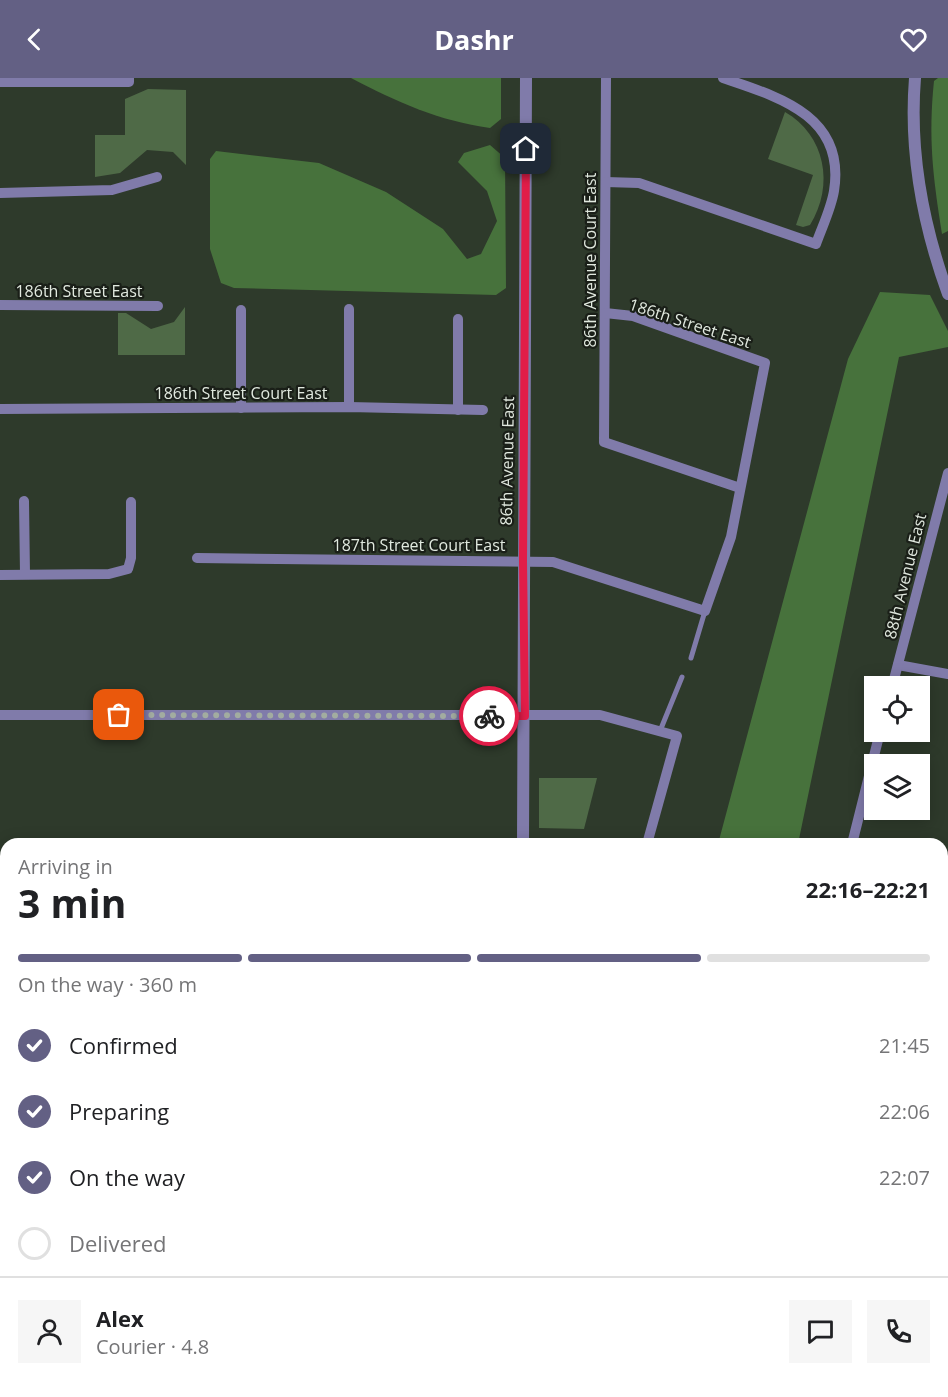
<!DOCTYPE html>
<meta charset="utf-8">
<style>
body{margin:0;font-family:"Open Sans",sans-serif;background:#f6f6f6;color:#202124;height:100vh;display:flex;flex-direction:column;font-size:22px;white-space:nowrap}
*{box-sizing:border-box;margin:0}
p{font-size:20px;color:#757577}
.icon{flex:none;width:33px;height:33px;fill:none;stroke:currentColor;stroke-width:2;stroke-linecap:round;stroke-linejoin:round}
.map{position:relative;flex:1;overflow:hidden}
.sheet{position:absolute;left:0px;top:760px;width:948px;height:560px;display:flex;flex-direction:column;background:#fff;border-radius:18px 18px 0 0;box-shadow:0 3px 15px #0003}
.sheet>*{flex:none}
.controls{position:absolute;left:864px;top:598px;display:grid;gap:12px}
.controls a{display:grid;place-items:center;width:66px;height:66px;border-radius:0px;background:#fff;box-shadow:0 3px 15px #0003;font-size:30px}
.pin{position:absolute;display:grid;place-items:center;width:51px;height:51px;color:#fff;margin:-26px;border-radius:12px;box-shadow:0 3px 9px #0006}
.courier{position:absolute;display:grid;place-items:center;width:60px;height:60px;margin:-30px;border:4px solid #e11d48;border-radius:50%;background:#fff;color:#222;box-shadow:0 2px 8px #0007}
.summary em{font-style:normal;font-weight:700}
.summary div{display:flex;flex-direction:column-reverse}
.summary{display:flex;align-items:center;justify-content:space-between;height:102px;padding:0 18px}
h1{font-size:39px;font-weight:700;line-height:45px}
.bar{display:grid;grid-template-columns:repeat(4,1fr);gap:9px 6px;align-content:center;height:72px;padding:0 18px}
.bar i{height:8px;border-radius:4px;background:#e0e0e0}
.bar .active{background:#636084}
.bar p{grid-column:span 4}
.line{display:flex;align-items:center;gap:15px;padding:0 18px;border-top:2px solid #e0e0e0}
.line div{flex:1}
.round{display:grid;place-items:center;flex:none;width:63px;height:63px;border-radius:0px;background:#f6f6f6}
ol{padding:0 18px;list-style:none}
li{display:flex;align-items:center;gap:18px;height:66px}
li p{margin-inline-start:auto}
li .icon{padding:6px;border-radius:50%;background:#636084;color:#fff;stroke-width:4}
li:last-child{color:#757577}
li i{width:33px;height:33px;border:3px solid #e0e0e0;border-radius:50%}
header{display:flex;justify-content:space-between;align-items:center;height:78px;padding:0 18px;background:#636084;color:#fff;font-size:27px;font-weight:700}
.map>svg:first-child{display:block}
.green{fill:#4f6a47}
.forest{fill:#47723c}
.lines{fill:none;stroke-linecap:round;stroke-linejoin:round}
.service{stroke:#807baa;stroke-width:5}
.minor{stroke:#807baa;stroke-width:10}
.tertiary{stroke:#807baa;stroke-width:12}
.done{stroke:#a2aca0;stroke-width:6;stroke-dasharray:0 10.8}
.route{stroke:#e11d48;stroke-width:8}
.labels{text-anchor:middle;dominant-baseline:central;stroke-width:4.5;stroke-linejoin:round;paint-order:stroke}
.street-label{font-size:16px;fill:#e1e9df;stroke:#1a1f18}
</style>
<header><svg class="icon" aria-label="back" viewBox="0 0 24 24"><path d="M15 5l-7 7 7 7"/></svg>Dashr<svg class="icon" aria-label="heart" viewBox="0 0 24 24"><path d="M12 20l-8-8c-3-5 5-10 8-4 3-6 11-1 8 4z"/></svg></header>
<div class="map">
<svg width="948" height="1319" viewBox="0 0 948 1319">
<rect width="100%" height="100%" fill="#2e3a2b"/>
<!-- green -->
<g class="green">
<polygon points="148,11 186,12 186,87 173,74 147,72 120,95 95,99 95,57 125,57 125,21"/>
<path d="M785 34C825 57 835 107 810 147L803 149 796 147 813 97 768 81Z"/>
<polygon points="185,229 185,277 118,277 118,235 126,235 151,251 174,244"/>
<polygon points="539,700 597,700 584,751 539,750"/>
</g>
<!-- forest -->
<g class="forest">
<path d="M351 0H501V41L490 50C439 43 397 24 351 0Z"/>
<path d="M938 0H948V153L942 156C933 100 928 60 934 3Z"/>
<polygon points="490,67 505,80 506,210 496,217 234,210 221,205 210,171 210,81 216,73 319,85 386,114 443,151 467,181 481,176 497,143 487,113 458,84 464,75"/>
<polygon points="880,214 930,217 948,253 948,269 899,279 798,766 718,766 848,281"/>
<polygon points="948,904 948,1227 942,1227 942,909"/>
<polygon points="942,1255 948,1255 948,1319 796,1319 797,1314 942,1314"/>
</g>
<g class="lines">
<!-- service -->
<g class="service">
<polyline points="691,580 705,533"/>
<polyline points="660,653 682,599"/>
</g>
<!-- minor -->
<g class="minor">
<polyline points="606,0 604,364 740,410"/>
<polyline points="0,4 129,4 129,0"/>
<path d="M606 104 639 105 816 166C822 149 831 131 834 113 846 38 779 19 723 0"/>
<polyline points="0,115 112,112 157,99"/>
<polyline points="0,227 158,228"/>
<polyline points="349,231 349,329"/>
<polyline points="241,232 241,330"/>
<polyline points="458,241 458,332"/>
<polyline points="0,331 349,329 483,332"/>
<polyline points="24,423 25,496"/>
<polyline points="197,480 553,484 705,533 731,459 765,285 633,238 605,235"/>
<polyline points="0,497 109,496 128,491 131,480 131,424"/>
<polyline points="898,587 948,596"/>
<polyline points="892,609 948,395"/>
<polyline points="0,637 600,637 677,658 647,766"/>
<polyline points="852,766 880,654"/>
<polyline points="0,813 6,813"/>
<polyline points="942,823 948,817"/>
<polyline points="0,1051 6,1051"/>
<polyline points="192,1319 192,1314"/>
<polyline points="709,1319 709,1314"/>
</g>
<!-- tertiary -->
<g class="tertiary">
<path d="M915 0C909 74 923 147 948 216"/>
<polyline points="523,766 526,0"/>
<polyline points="0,1240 6,1240"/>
<polyline points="942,1243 948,1243"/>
<polyline points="508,1319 509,1314"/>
</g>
</g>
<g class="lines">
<!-- done -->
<polyline class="done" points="119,637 489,638"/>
<!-- route -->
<polyline class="route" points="489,638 525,638 523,483 526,71"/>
</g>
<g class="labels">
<!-- street labels -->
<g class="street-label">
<text transform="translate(590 182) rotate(-90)">86th Avenue Court East</text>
<text x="79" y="213">186th Street East</text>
<text transform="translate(690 245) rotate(18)">186th Street East</text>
<text x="241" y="315">186th Street Court East</text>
<text transform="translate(507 383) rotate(-89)">86th Avenue East</text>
<text x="419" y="467">187th Street Court East</text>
<text transform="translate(905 498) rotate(-76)">88th Avenue East</text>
</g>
</g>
</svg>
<div class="controls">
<a><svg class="icon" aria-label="locate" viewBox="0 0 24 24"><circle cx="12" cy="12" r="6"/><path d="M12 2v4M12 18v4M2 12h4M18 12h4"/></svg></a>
<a><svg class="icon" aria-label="layers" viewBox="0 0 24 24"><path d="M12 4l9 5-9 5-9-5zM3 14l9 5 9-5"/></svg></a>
</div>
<div class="pin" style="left:119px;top:637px;background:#ea580c"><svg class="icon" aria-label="bag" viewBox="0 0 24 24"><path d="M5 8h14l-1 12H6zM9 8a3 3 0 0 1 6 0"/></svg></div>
<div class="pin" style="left:526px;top:71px;background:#1f2937"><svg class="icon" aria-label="home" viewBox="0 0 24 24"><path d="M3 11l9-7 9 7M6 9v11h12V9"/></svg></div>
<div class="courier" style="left:489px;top:638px"><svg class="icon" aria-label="bike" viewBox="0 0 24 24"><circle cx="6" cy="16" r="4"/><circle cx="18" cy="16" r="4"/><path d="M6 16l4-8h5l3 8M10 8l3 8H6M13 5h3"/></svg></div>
<section class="sheet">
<div class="summary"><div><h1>3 min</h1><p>Arriving in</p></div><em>22:16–22:21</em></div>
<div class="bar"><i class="active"></i><i class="active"></i><i class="active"></i><i></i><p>On the way · 360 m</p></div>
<ol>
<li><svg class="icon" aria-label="check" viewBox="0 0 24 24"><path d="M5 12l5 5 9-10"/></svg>Confirmed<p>21:45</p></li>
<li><svg class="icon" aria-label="check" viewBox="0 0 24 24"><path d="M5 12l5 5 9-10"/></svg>Preparing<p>22:06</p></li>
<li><svg class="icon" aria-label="check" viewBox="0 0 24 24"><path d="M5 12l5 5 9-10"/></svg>On the way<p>22:07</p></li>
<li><i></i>Delivered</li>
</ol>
<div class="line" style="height:108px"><a class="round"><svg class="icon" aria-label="person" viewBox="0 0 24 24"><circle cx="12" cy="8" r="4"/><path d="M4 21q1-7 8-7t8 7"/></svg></a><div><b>Alex</b><p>Courier · 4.8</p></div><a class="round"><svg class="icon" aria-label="chat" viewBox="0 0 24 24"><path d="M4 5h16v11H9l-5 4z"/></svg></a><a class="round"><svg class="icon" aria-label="phone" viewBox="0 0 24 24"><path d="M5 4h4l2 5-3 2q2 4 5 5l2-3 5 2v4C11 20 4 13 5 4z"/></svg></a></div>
</section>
</div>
